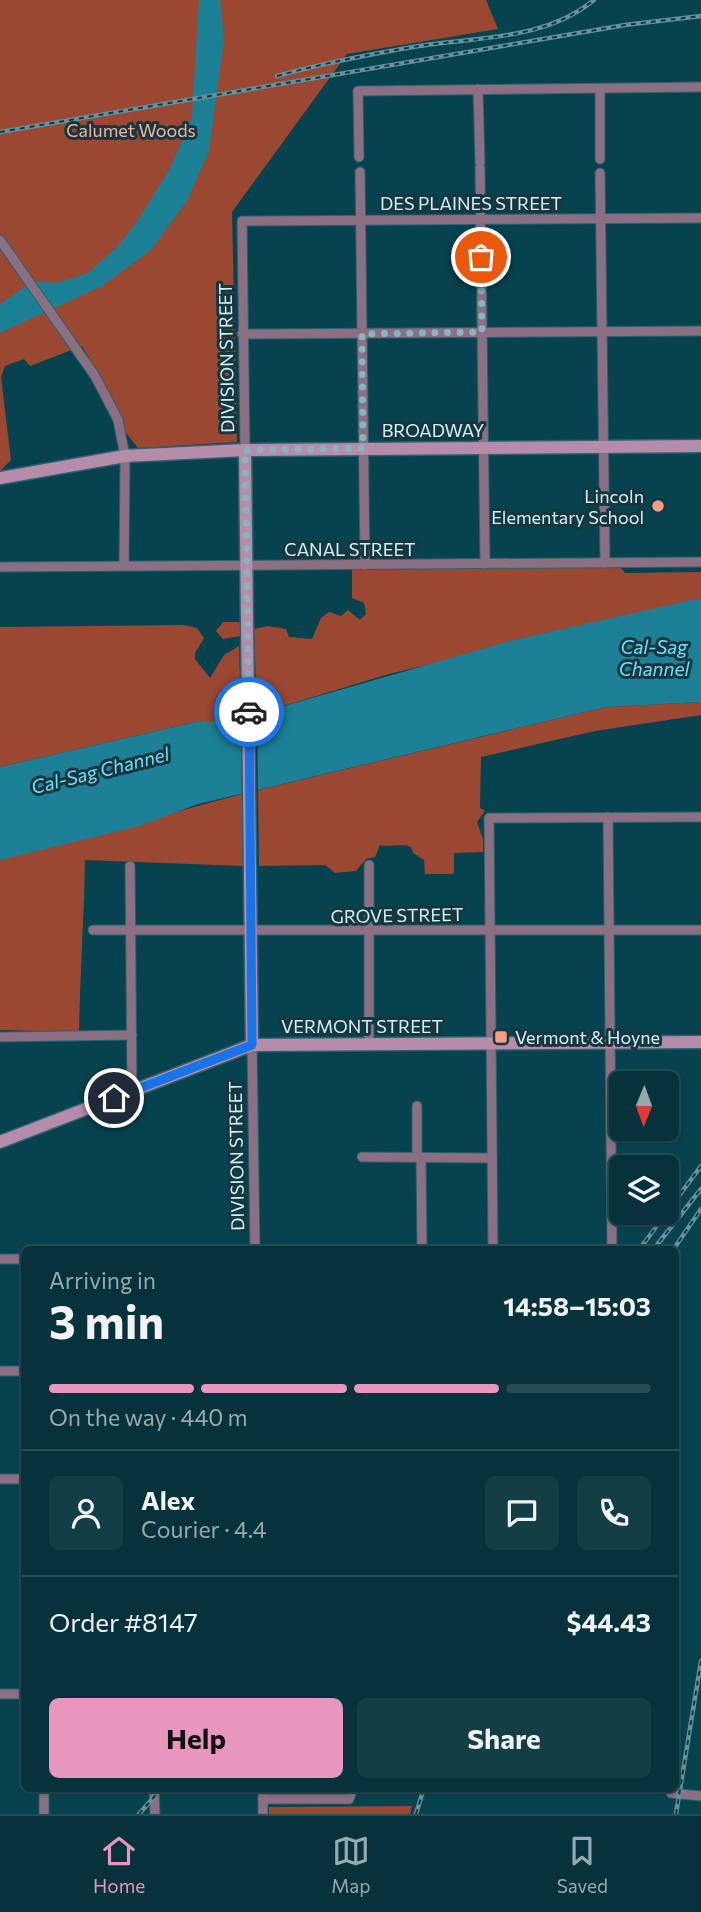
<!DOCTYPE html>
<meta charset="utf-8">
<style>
body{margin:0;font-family:Commissioner,sans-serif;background:#133e46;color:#f1f3f6;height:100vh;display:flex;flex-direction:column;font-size:26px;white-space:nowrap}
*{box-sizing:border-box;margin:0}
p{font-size:23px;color:#97aaaf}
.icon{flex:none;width:38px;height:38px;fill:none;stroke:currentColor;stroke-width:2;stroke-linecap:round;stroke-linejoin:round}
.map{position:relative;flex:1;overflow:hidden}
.drawer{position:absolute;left:21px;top:1246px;width:658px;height:546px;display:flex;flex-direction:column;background:#05323b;border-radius:10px;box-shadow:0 2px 5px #0004,0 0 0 2px #264d55}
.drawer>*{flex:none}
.needle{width:46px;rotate:181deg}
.tools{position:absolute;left:609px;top:1071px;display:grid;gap:14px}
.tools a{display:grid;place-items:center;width:70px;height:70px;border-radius:10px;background:#05323b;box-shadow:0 2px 5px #0004,0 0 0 2px #264d55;font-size:35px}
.pin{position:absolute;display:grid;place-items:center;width:60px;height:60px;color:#fff;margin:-30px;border:4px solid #fff;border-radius:50%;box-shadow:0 2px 7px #0007}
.courier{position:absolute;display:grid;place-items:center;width:70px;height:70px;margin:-35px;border:5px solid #1a73e8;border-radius:50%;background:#fff;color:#222;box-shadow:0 2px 9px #0007}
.head em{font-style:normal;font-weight:700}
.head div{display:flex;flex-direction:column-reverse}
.head{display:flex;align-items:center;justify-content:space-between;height:119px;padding:0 28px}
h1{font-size:46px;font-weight:700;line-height:52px}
.bar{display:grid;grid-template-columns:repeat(4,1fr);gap:10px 7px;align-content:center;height:84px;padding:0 28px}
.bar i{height:9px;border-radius:5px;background:#264d55}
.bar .current{background:#e797bd}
.bar p{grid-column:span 4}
.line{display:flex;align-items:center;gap:18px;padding:0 28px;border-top:2px solid #264d55}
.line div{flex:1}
.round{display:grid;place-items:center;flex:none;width:74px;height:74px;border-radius:10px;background:#133e46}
.action{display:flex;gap:14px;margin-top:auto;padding:14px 28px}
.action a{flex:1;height:80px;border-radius:10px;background:#e797bd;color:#111;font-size:28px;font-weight:700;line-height:80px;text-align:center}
.action a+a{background:#133e46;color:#f1f3f6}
.menu{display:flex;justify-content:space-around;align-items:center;height:98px;border-top:2px solid #264d55;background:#05323b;font-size:19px;color:#97aaaf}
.menu a{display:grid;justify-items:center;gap:4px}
.menu .current{color:#e797bd}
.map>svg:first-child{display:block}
.green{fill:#9a4832}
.water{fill:#1c8196}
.pier{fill:#07434f}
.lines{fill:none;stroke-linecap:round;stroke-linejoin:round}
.street-casing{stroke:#2b626e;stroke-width:11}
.secondary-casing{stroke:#2b626e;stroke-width:15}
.street{stroke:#8b6f83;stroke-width:9}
.secondary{stroke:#b68cab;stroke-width:12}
.rail-casing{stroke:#62939e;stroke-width:4.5}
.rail{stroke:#17363e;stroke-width:2;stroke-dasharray:5;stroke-linecap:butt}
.done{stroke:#88b5bf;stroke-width:7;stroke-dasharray:0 12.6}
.route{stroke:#1a73e8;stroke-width:9}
.poi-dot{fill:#f49e87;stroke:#17363e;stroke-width:2.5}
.labels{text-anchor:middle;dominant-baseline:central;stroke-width:6;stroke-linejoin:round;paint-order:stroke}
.park-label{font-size:18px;fill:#edb2a2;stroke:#17363e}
.street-label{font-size:18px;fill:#cef2fc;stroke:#17363e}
.poi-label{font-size:18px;fill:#cef2fc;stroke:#17363e;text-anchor:end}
.water-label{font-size:19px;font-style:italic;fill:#6ee0fb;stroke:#17363e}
</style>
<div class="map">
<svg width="701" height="1814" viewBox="0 0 701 1814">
<rect width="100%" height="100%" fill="#07434f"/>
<!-- green -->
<g class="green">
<polygon points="0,0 486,0 498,29 347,54 232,212 237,442 138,448 126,433 119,411 82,346 30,366 24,359 5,366 1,377 11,460 0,471"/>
<polygon points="601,566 620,567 625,573 701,572 701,600 389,674 257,714 254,629 268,626 286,629 289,637 312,639 321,618 329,612 341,616 348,610 360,620 366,614 364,603 352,598 352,570"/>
<polygon points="223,622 240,622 240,636 223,639 216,631"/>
<polygon points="184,625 197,628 204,638 195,653 195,659 210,678 224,655 239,646 241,718 229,722 196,722 0,767 0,627"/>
<path d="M701 702V715L595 731 481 757 480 808 485 811 477 822 483 839V852L454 853V874H425L424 860 413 853 411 847C400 843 391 848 380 845L375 857 366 859 356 871 335 873 325 865 259 866 258 790 606 707Z"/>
<path d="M242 794 243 866 85 860C84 918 80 974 79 1032L0 1030V860Z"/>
<polygon points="412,1806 410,1814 269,1814 269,1807"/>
</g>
<!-- water -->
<g class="water">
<polygon points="199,0 220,0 224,39 209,151 187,201 151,250 102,286 0,333 0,304 34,281 57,283 88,273 121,243 140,217 169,170 192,118"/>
<polygon points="692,600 701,600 701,702 606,707 198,804 139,826 0,860 0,767 196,722 229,722 510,641"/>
</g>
<!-- pier -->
<polygon class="pier" points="257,710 258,794 242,798 241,715"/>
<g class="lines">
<defs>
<g id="street">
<polyline points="478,89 480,163"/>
<polyline points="600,89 600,159"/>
<polyline points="359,157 358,91 701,87"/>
<polyline points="480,168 485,564"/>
<polyline points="360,172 365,565"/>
<polyline points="600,173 605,563"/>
<polyline points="0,240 95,376 118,420 125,456 124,565"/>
<polyline points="242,334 701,331"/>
<polyline points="245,450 242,221 701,218"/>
<polyline points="0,567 701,562"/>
<polyline points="608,817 612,1250"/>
<polyline points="130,866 132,1091"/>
<polyline points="93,930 701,930"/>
<polyline points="0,1037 132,1035"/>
<polyline points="369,1044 369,865"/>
<polyline points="252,1045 255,1250"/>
<polyline points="417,1106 417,1157"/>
<polyline points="362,1157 492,1158"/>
<polyline points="421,1157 422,1250"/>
<polyline points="493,1250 489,818 701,817"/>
<polyline points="0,1259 24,1259"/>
<polyline points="0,1371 24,1371"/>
<polyline points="0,1479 24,1479"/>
<polyline points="0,1694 24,1694"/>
<polyline points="44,1788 44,1814"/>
<polyline points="154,1788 155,1814"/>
<polyline points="263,1788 263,1814"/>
<polyline points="671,1793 701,1796"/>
<polyline points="263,1799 349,1799 353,1788"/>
</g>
<g id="secondary">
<polyline points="245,450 252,1045"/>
<polyline points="0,478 125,456 245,450 701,446"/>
<polyline points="0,1142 252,1045 701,1042"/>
</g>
</defs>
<!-- street casing -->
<use href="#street" class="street-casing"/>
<!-- secondary casing -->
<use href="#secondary" class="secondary-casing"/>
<!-- street -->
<use href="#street" class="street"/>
<!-- secondary -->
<use href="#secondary" class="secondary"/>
<defs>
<g id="rail">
<path d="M277 76C324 63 371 54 419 46 479 37 545 40 594 0"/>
<polyline points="0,132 625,25 701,16"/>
<polyline points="639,1250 701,1166"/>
<polyline points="653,1250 701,1189"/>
<polyline points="673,1250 701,1209"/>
<polyline points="139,1814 162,1788"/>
<polyline points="416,1814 424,1788"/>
<polyline points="676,1814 701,1661"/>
</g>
</defs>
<!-- rail casing -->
<use href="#rail" class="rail-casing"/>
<!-- rail -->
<use href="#rail" class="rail"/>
</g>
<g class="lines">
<!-- done -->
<polyline class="done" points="249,712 245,450 363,448 362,334 482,332 481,257"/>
<!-- route -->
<polyline class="route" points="114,1098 252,1045 249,712"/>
</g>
<!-- markers -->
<g class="poi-dot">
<circle cx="658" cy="506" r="7"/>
<rect x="494" y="1030" width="14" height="14" rx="3.5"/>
</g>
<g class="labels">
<!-- park labels -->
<g class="park-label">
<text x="131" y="130">Calumet Woods</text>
</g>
<!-- street labels -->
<g class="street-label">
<text x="471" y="203">DES PLAINES STREET</text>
<text transform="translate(226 358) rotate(-91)">DIVISION STREET</text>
<text x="433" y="430">BROADWAY</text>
<text x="350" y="549">CANAL STREET</text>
<text transform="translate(397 915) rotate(-1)">GROVE STREET</text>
<text x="362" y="1026">VERMONT STREET</text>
<text transform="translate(236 1156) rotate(-91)">DIVISION STREET</text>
</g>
<!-- poi labels -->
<g class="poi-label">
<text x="644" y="496">Lincoln<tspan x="644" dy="21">Elementary School</tspan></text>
<text x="515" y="1037" text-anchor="start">Vermont &amp; Hoyne</text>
</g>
<!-- water labels -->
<g class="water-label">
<text x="654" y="646">Cal-Sag<tspan x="654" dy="22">Channel</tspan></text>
<text transform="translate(100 770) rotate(-14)">Cal-Sag Channel</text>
</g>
</g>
</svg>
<div class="tools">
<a><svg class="needle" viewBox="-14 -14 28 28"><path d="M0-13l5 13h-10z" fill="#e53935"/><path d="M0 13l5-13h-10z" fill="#97aaaf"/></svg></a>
<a><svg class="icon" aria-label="layers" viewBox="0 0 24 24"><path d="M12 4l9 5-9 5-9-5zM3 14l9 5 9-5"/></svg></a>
</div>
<div class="pin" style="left:481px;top:257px;background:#ea580c"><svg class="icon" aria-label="bag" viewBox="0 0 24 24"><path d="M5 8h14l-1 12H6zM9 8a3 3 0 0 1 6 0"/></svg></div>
<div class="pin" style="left:114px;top:1098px;background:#1f2937"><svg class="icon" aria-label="home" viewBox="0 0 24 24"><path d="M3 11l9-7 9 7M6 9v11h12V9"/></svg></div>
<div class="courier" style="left:249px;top:712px"><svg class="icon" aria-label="car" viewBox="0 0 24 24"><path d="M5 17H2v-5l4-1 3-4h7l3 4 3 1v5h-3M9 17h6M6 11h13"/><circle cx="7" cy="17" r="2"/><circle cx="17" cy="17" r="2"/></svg></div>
<section class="drawer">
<div class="head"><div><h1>3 min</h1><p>Arriving in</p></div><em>14:58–15:03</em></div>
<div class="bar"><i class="current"></i><i class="current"></i><i class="current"></i><i></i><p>On the way · 440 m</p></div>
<div class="line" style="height:126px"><a class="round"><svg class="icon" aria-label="person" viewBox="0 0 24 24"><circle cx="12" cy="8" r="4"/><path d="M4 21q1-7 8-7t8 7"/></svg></a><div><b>Alex</b><p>Courier · 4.4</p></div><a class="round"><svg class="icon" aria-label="chat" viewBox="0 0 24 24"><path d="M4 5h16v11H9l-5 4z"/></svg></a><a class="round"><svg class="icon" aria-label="phone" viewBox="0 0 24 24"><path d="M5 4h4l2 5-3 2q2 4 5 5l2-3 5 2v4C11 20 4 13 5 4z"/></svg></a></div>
<div class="line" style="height:91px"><div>Order #8147</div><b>$44.43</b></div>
<div class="action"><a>Help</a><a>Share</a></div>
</section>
</div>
<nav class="menu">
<a class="current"><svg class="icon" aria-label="home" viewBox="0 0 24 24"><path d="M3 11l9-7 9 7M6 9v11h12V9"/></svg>Home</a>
<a><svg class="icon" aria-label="map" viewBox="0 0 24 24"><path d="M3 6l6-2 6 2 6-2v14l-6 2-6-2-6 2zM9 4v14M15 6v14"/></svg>Map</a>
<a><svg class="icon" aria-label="saved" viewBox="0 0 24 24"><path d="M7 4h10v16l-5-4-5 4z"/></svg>Saved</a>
</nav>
